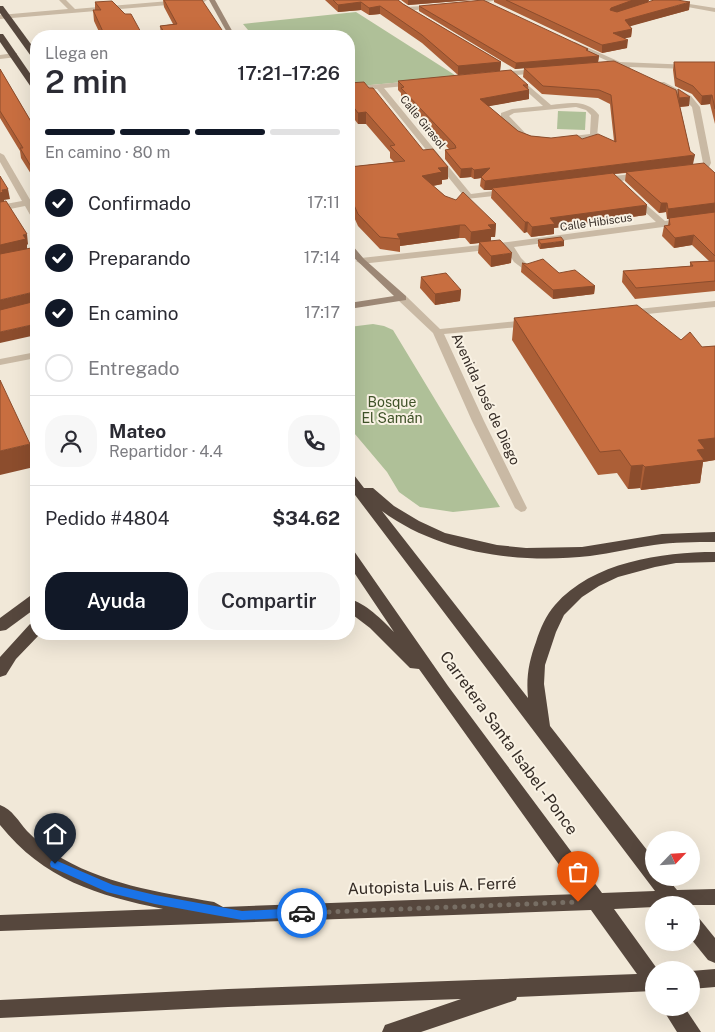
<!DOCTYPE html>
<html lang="es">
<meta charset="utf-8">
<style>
body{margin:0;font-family:"Public Sans",sans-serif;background:#f7f7f7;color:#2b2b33;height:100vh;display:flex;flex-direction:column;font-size:19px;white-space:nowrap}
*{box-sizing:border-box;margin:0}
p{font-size:16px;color:#7c7c81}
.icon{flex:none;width:28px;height:28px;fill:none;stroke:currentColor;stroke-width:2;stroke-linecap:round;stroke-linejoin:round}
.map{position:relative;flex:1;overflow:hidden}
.drawer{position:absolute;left:30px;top:30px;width:325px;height:610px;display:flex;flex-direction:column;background:#fff;border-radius:20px;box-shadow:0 5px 20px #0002}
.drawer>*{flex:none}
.needle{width:32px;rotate:65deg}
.buttons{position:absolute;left:645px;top:831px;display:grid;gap:10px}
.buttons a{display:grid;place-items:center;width:55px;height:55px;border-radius:50%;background:#fff;box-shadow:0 5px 20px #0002;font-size:25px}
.pin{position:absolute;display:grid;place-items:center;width:42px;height:42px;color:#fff;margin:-51px -21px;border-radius:50% 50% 50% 0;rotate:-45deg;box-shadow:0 0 5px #0007}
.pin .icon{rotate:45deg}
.courier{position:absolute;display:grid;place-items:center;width:50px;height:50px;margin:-25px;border:4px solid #1a73e8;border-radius:50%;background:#fff;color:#222;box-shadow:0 1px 6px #0007}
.headline em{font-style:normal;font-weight:600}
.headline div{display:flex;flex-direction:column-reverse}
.headline{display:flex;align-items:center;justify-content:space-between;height:85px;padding:0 15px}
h1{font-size:32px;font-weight:600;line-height:38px}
.bar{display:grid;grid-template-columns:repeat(4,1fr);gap:8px 5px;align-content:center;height:60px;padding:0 15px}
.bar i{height:6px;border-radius:4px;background:#e1e1e2}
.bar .current{background:#111827}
.bar p{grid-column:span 4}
.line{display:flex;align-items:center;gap:12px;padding:0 15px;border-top:1px solid #e1e1e2}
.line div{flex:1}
.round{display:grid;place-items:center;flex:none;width:52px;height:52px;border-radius:20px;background:#f7f7f7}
ol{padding:0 15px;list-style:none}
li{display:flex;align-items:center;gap:15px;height:55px}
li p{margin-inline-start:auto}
li .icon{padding:5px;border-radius:50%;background:#111827;color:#fff;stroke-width:4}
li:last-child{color:#7c7c81}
li i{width:28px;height:28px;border:2px solid #e1e1e2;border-radius:50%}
.cta{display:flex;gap:10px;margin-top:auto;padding:10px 15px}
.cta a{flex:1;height:58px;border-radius:20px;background:#111827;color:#fff;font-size:20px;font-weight:600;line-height:58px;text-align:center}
.cta a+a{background:#f7f7f7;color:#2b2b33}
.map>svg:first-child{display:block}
.green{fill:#afc098}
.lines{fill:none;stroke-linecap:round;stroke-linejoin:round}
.street{fill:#c9b9a4;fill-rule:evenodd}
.secondary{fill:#9d8876;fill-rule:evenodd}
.highway{fill:#56473d;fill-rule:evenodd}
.wall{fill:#ac5f37}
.shaded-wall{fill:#8c4d2d}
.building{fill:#c86e40;stroke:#8c4d2d}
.route{fill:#1a73e8}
.done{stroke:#776e64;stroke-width:5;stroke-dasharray:0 9}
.labels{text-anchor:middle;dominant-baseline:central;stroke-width:4;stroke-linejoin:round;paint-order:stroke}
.far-street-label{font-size:11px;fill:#352c26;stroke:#f9f2e4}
.street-label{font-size:14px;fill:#352c26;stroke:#f9f2e4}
.park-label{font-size:14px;fill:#405329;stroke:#f9f2e4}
.near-street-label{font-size:16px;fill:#352c26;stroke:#f9f2e4}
</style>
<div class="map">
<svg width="715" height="1032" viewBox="0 0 715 1032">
<rect width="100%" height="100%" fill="#f1e8d8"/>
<!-- green -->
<g class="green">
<polygon points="356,12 458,77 349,87 349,36 253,36 243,24"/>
<polygon points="558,111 586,112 585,130 557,129"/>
<polygon points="373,324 384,326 393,330 500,507 453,512 420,507 399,492 387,472 349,427 349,327"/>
</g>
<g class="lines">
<!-- street -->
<g class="street">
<polygon points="59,0 66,0 75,9 181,0 207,0 204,2 0,19 0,15 68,9"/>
<polygon points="478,0 499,0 468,5 465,3"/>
<polygon points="649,0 664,0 715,8 715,12"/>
<polygon points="438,5 439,6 436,8 406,11 403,9 406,7"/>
<polygon points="571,42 575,42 620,62 715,66 715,70 630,67 630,70 627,70 571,44"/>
<polygon points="14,53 17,53 17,57 0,59 0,55"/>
<path d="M540 69 544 71 543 73 516 75 551 105C569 103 587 99 599 115L597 137C582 143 538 148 523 140 515 135 507 123 501 117V113L512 109 543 106 513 79 512 77 515 75 498 76H495V72ZM576 107 586 110 591 115 590 134 539 140 528 136 509 116 514 113Z"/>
<polygon points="413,81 417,83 416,85 384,88 471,194 509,189 512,190 512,194 466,199 377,89 349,91 349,87"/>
<polygon points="658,82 664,82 691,96 700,107 711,163 708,169 692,172 688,169 703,163 692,107 685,100 658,86"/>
<polygon points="0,153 4,155 32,203 36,211 36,221 33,220 25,206 0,211 0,205 22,201 0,162"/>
<polygon points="643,173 647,176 646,178 603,183 599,180 603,177"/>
<polygon points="635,195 665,221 715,214 715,220 514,247 521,258 531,268 526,271 514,262 505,248 361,264 356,261 361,258 508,242 656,222 632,200 632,196"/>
<polygon points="402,295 406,296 440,329 528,320 533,323 528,326 444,334 484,421 527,508 525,511 521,512 515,508 472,421 433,333 398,300 398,296"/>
<polygon points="715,301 715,307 628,316 623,313 628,310"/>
<polygon points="36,352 36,358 0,365 0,359"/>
</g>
<!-- secondary -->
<g class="secondary">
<polygon points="209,0 215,0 235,36 229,36"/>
<polygon points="349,244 352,245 364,259 406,296 406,300 349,309 349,303 394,296 349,253"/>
</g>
<!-- highway -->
<g class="highway">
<polygon points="0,6 3,6 36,51 36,60 33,59 0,13"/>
<polygon points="0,34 3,34 36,82 36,91 33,90 0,42"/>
<path d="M349 474 354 475 364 488H373L394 506 419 521 445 533 497 545 526 548 582 547 662 534 715 532V542C695 542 674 542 654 545 633 548 612 553 590 556 521 564 440 554 382 511L528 698C526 677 529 661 536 642 540 629 546 615 555 605 592 562 662 552 715 552V562L676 563 655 567 618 577 599 586 582 597 564 615 556 632 545 665 544 684 550 726 654 859V878H667L677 890 715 889V905H654V907L614 909 658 970H654V991L517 997 516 1000 421 1032H382L385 1025 461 999 228 1007 0 1018V1000L228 989 637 974 591 910 0 931V915L163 909C97 895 44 880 0 825V805C12 809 19 822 27 831 35 839 44 847 53 853 102 884 158 892 214 902L223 907 580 894 419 669 410 668 370 628 349 612V599C366 603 382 620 394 632L349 565V549L354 551 448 686 602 893 655 891 349 487Z"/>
<polygon points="36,595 36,608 6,630 0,631 0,618 30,596"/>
<polygon points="36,623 36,634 40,634 16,659 6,675 0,677 0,657 30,624"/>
<polygon points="691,915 698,917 715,938 715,963 708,960 691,939"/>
<polygon points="715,969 715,987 691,989 691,971"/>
<polygon points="662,1008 685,1008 701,1032 677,1032"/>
</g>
</g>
<!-- wall -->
<g class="wall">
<polygon points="163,0 164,0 224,36 161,36 160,26 173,24 164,7"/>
<polygon points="325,0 398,0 403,4 501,62 500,71 458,75 422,43 380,14 369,15 361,10 338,12"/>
<polygon points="401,0 471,0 408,5"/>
<polygon points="494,0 649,0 648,2 689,10 629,26 632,29 631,37 625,38 627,48 602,53 494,2"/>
<polygon points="95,2 143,36 101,36 94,21 93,10 95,10"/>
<polygon points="419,6 588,49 588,51 599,56 598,62 677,95 678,89 689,106 680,107 693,164 715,173 715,291 635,299 622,282 623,271 690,266 690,262 709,261 692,245 674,248 662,236 664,226 668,225 669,219 667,219 666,212 659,213 625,181 626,173 614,174 646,215 554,228 554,234 531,237 527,232 524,233 491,198 492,190 484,190 480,186 481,178 474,179 471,177 460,178 445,159 445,150 449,149 401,96 401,93 398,90 398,81 528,85 529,99 488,106 518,131 531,136 551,138 582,139 614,141 610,104 598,98 542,94 523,77 524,68 515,69 419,11"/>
<polygon points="674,62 715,62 715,124 710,104 701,105 692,94 675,86 673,70"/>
<polygon points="0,69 36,130 36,182 21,158 20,151 0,118"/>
<polygon points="349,83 423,150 448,167 448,179 442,180 442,184 433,186 445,196 496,224 495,237 491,237 491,241 511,263 491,267 478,253 479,243 470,244 465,238 459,238 400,246 400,252 380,249 358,226 349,206 349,167 394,162 390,158 390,152 366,124 358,124 349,112"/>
<polygon points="538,240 564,246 540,249 538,246"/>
<polygon points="522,263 559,273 595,286 594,294 553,299 521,272"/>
<polygon points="421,277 461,290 460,301 435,305 420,288"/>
<polygon points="514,318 681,340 702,347 715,346 715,460 703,462 700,483 641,490 640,488 628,489 617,473 598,475 512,340"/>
</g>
<!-- shaded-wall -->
<g class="shaded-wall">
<polygon points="408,0 471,0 408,5"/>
<polygon points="633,0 649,0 648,2 610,15 610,10 611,8"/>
<polygon points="361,2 361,10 338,12 338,5"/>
<polygon points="690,2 689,10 624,28 625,20"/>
<polygon points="380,6 380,14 369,15 369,8"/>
<polygon points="632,29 631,37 612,41 613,33"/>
<polygon points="628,40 627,48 602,53 602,45"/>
<polygon points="599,56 598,62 515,69 516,63"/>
<polygon points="501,62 500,71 458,75 458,66"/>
<polygon points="529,90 529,99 479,108 480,99"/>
<polygon points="712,95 710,104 701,105 702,96"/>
<polygon points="690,97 689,106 678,107 679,98"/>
<polygon points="366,112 366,124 358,124 358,113"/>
<polygon points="695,155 693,164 493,189 492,188 492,190 484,190 485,181"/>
<polygon points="448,167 448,179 442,180 442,184 422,188 422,176 438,168"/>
<polygon points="472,168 471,177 460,178 461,169"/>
<polygon points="490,168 481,177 481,178 474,179 474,170"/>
<polygon points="8,189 10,199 4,200 4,202 0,203 0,193 2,190"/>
<polygon points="661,203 667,203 666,212 659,213"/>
<polygon points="715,203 715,213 667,219 668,209"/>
<polygon points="647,205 646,215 554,228 554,234 531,237 532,227 550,218"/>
<polygon points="525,222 528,222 527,232 524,233"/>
<polygon points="496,224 495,237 491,237 491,242 479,242 479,243 470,244 471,232 488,225"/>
<polygon points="460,225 459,238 400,246 400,239 397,234"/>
<polygon points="27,234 28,244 27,245 27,250 0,256 0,245 23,235"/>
<polygon points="694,235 692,245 674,248 675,238"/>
<polygon points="564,241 564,246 540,249 541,244"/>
<polygon points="512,253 511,263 491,267 491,256"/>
<polygon points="595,286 594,294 553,299 553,290"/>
<polygon points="461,290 460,301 435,305 435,294"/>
<polygon points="34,292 36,303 0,311 0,300"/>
<polygon points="36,324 36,335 0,343 0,332"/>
<polygon points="715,438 715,460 703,462 700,483 641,490 645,467 698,440"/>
<polygon points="30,444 34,467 0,475 0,451"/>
<polygon points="643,465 640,488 628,489 631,466"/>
</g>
<!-- building -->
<g class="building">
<polygon points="164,0 202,0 222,30 224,36 167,36 160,26 177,24"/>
<polygon points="333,0 398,0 403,4 501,62 458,66 422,35 380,6 369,8 361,2 338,5"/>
<polygon points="483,0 588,49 586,50 599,56 516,63 419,6"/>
<polygon points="506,0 633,0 611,8 610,10 617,12 654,0 677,0 690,2 625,20 632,29 613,33 628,40 602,45"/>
<polygon points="112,1 125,14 131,14 143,36 105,36 93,10 101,10 95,2"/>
<polygon points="614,61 676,90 690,151 695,155 485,181 481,177 490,168 474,170 472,168 461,169 445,150 456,148 455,145 401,88 404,87 398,81 511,70 528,85 523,85 529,90 480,99 518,131 531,136 551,138 577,135 582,139 598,134 616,142 611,95 599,90 543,86 524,68"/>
<polygon points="674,62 715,62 715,109 712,95 702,96 693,86 676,78"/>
<polygon points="0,69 36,130 36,175 20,148 23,148 0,111"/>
<polygon points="364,82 369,88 373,88 423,150 433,149 448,167 438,168 442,172 422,176 445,196 456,200 463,192 496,224 488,225 492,229 471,232 465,225 460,225 397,234 400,239 380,237 358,214 349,194 349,167 405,161 390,146 395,145 366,112 358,113 349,101 349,83"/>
<polygon points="678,89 690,97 679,98"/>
<polygon points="704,163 715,173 715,203 668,209 667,203 661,203 626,172"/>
<polygon points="613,173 647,205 550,218 555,224 532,227 528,222 525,222 492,188"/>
<polygon points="0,176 8,189 2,190 3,192 0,193"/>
<polygon points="6,201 27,234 23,235 26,239 0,245 0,202"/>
<polygon points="715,212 715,256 694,235 675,238 664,226 670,225 669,218"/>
<polygon points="561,237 564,241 541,244 538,240"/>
<polygon points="500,240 512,253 491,256 479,242"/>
<polygon points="31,248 36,257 36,294 34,292 0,300 0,254"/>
<polygon points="543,259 559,273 575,270 595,286 553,290 522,263 527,264"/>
<polygon points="715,261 715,281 636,288 623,271 693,266 690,262"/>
<polygon points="446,273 461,290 435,294 421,277"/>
<polygon points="36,295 36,324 0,332 0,310 36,301"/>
<polygon points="637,305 681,340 690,332 702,347 715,346 715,438 698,440 705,449 697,450 704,460 645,467 643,465 631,466 620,450 600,452 514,318"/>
<polygon points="0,380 30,444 0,451"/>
</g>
<!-- route -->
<polygon class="route" points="55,860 113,885 155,895 242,911 302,908 308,913 302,917 242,920 155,904 107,892 51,867 50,864 51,861"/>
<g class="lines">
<!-- done -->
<polyline class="done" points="302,913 578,902"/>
</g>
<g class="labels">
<!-- far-street labels -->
<g class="far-street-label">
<text transform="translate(423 122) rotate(51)">Calle Girasol</text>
<text transform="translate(596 222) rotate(-8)">Calle Hibiscus</text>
</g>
<!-- street labels -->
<g class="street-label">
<text transform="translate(486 399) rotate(65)">Avenida José de Diego</text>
</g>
<!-- park labels -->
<g class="park-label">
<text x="392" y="402">Bosque<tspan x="392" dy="16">El Samán</tspan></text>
</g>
<!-- near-street labels -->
<g class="near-street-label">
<text transform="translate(509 743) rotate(54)">Carretera Santa Isabel - Ponce</text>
<text transform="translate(432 886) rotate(-2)">Autopista Luis A. Ferré</text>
</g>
</g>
</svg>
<div class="buttons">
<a><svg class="needle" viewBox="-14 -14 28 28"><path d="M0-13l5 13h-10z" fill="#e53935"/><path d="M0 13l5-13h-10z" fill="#7c7c81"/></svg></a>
<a>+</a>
<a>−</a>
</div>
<div class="pin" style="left:578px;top:902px;background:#ea580c"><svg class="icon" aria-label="bag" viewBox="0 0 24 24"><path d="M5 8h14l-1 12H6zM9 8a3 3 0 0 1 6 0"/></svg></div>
<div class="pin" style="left:55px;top:864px;background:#1f2937"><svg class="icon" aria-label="home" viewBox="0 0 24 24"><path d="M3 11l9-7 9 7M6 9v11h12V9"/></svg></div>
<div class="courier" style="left:302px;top:913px"><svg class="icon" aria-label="car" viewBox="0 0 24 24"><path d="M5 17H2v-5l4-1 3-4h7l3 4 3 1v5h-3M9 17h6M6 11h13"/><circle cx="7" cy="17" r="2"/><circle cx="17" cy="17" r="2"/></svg></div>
<section class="drawer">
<div class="headline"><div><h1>2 min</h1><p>Llega en</p></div><em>17:21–17:26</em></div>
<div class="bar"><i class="current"></i><i class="current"></i><i class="current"></i><i></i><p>En camino · 80 m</p></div>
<ol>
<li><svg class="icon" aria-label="check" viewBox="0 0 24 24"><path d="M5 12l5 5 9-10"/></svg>Confirmado<p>17:11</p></li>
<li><svg class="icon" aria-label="check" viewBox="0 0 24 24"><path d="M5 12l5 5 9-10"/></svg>Preparando<p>17:14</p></li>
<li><svg class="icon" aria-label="check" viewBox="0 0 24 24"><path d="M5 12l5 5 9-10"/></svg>En camino<p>17:17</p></li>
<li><i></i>Entregado</li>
</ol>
<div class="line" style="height:90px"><a class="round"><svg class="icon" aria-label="person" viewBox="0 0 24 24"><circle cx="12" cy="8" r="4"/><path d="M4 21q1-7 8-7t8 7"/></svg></a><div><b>Mateo</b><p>Repartidor · 4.4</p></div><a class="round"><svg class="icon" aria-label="phone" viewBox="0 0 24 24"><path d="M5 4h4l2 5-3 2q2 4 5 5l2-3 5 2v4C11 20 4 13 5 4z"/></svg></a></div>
<div class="line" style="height:65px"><div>Pedido #4804</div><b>$34.62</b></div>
<div class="cta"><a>Ayuda</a><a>Compartir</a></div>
</section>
</div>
